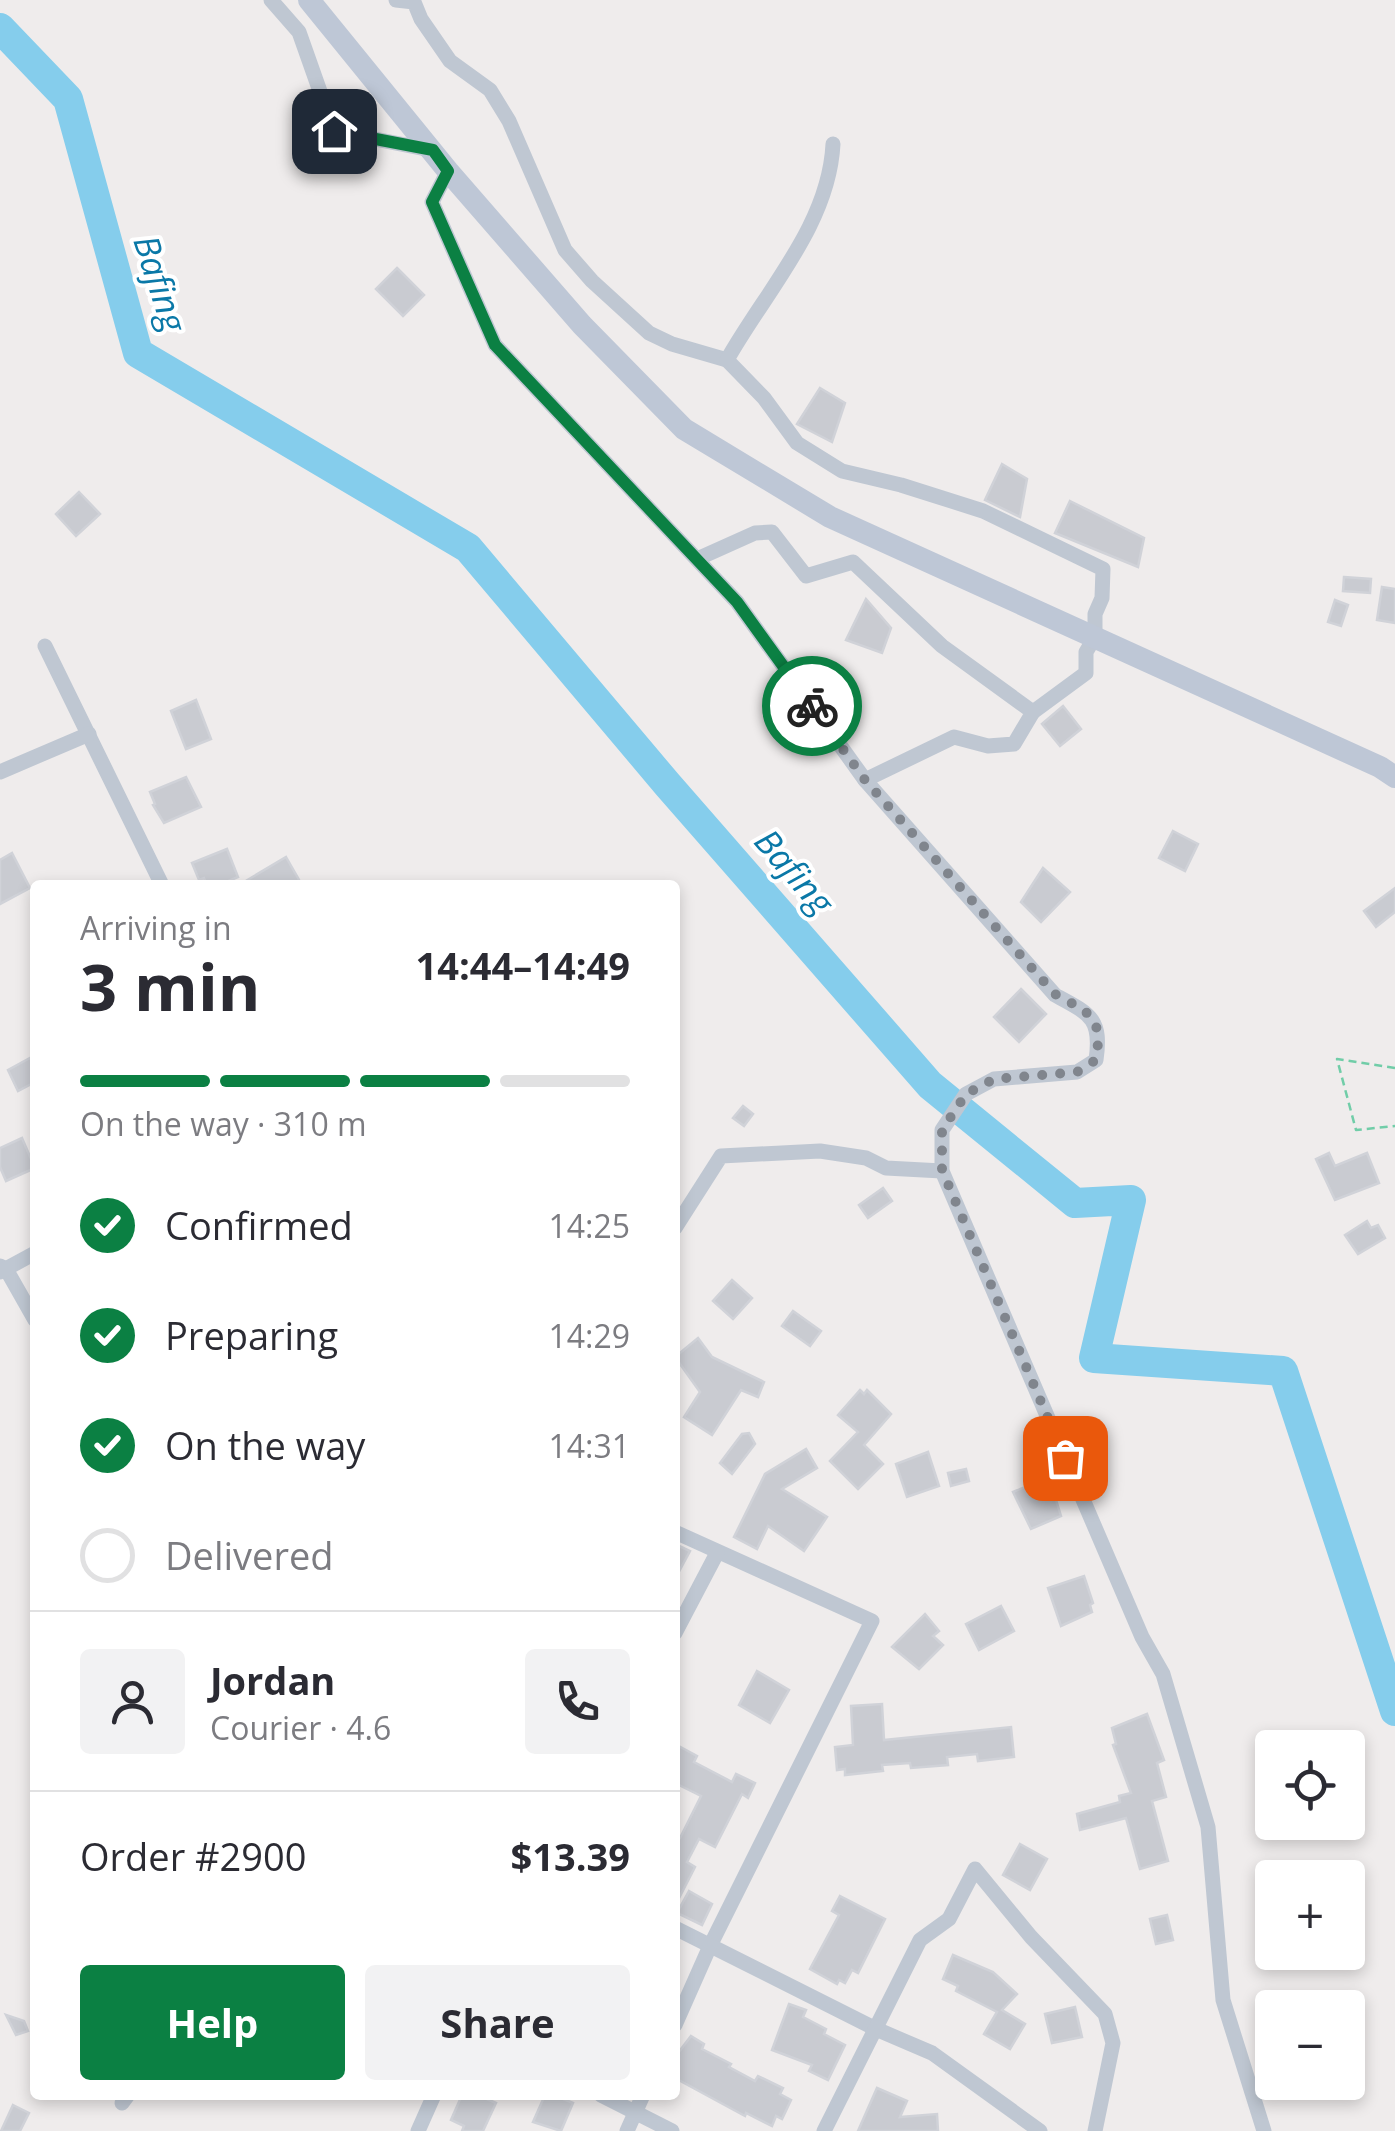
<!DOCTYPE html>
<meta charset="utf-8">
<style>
body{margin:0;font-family:"Open Sans",sans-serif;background:#f2f2f3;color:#2b2b33;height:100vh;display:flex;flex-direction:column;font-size:38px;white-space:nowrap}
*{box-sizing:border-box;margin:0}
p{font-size:32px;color:#7c7c81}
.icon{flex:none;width:55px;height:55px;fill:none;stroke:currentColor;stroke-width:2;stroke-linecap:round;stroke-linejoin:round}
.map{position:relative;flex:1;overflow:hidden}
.side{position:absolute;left:30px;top:880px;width:650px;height:1220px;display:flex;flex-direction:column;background:#fff;border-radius:10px;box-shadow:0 5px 15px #0003}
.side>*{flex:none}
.fabs{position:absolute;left:1255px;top:1730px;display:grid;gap:20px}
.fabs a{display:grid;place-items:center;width:110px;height:110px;border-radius:10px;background:#fff;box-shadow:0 5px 15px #0003;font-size:50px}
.pin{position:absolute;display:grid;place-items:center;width:85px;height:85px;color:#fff;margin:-42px;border-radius:20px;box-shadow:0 5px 15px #0006}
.courier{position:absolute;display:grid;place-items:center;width:100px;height:100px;margin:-50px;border:8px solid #0b8043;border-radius:50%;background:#fff;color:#222;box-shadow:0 2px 12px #0007}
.overview em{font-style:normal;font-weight:700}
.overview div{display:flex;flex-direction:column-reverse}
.overview{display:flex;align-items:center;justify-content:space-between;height:170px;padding:0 50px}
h1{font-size:65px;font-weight:700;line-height:75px}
.bar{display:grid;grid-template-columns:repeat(4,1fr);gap:15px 10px;align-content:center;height:120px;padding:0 50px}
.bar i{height:12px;border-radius:8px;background:#e1e1e2}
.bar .on{background:#0b8043}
.bar p{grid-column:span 4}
.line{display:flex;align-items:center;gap:25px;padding:0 50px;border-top:2px solid #e1e1e2}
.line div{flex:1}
.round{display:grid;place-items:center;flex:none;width:105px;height:105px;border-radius:10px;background:#f2f2f3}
ol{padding:0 50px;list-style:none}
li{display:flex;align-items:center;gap:30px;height:110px}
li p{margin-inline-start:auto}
li .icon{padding:10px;border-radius:50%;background:#0b8043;color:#fff;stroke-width:4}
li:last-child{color:#7c7c81}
li i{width:55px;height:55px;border:5px solid #e1e1e2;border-radius:50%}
.primary-button{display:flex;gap:20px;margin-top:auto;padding:20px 50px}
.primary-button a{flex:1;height:115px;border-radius:10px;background:#0b8043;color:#fff;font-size:40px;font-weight:700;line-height:115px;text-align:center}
.primary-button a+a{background:#f2f2f3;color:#2b2b33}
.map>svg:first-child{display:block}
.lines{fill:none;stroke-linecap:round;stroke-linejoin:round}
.river{stroke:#85cdec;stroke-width:30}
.building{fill:#c9cbd1;stroke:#d0d2d8;stroke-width:2.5}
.path{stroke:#71cda8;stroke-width:2.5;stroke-dasharray:8 5;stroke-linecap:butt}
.street{stroke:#bfc7d2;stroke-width:15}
.secondary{stroke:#bec7d6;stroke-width:22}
.done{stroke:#80858d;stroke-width:10;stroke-dasharray:0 18}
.route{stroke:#0b8043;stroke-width:12}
.labels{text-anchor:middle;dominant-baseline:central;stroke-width:8;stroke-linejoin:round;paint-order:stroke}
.water-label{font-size:35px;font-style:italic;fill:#0a78a7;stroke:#fff}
</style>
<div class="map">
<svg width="1395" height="2131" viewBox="0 0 1395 2131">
<rect width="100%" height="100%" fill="#efecec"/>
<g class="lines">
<!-- river -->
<polyline class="river" points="0,28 68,99 138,353 468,548 667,784 930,1085 1075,1203 1131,1200 1094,1358 1283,1371 1395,1711"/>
</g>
<!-- building -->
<g class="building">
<polygon points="397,268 424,295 403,316 376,289"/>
<polygon points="820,388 845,403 832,442 797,424"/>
<polygon points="1002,464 1027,479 1020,517 985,500"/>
<polygon points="79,492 100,514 76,536 56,514"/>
<polygon points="1070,501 1144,538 1138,567 1055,533"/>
<polygon points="1344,577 1371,579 1370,593 1343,591"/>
<polygon points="1382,587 1395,589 1395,623 1377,620"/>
<polygon points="866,599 891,628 882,653 846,640"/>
<polygon points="1335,600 1348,605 1341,626 1328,622"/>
<polygon points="196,700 211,739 186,749 171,711"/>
<polygon points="1063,706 1081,729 1060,746 1042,724"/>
<polygon points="186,777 201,807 164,823 153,805 155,804 150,792"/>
<polygon points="1173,831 1198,844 1185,871 1159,858"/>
<polygon points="227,849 238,877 219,885 207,885 204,878 199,880 192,863"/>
<polygon points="12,853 30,888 0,904 0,860"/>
<polygon points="286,857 302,885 239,885"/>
<polygon points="1043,868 1070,892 1041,922 1021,902"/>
<polygon points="1395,888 1395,912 1376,927 1364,911"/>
<polygon points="1021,989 1046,1014 1019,1042 994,1017"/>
<polygon points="30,1058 35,1068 35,1082 18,1091 8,1070"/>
<polygon points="743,1106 753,1114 744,1126 733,1118"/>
<polygon points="22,1138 35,1168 6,1181 0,1167 0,1148"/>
<polygon points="1329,1153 1335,1166 1367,1153 1379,1183 1335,1200 1316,1159"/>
<polygon points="883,1188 892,1201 868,1218 859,1205"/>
<polygon points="1367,1221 1371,1228 1378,1225 1385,1238 1358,1254 1345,1235"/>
<polygon points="732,1280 752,1298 733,1319 713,1301"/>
<polygon points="793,1311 821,1331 810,1346 782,1326"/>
<polygon points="698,1338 712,1357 764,1382 758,1397 741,1390 712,1435 684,1417 700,1392 675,1357"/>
<polygon points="860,1390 864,1394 867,1390 891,1414 864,1445 883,1464 858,1489 830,1461 858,1432 838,1415"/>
<polygon points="749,1433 755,1444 732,1474 720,1463 742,1434"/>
<polygon points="806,1449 817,1468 782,1489 827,1517 804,1551 768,1526 757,1549 734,1537 765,1474"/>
<polygon points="928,1452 939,1486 907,1497 896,1464"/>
<polygon points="966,1469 969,1481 951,1486 948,1473"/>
<polygon points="1049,1477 1061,1516 1031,1529 1013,1492"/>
<polygon points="675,1544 690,1551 675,1579"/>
<polygon points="1084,1576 1093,1603 1090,1605 1092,1612 1061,1626 1048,1588"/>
<polygon points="1001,1606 1014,1631 979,1650 966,1624"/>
<polygon points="925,1614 939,1631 933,1636 943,1645 919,1669 892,1647"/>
<polygon points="757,1671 789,1690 770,1723 739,1705"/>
<polygon points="882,1704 884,1740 1011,1727 1014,1757 978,1761 977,1754 947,1757 948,1765 911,1768 910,1763 882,1765 883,1771 845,1775 845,1769 837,1770 835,1747 853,1745 851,1706"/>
<polygon points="1147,1714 1164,1760 1157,1763 1166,1797 1152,1801 1168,1861 1140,1869 1126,1818 1080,1830 1077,1814 1120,1802 1119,1796 1131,1793 1113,1745 1116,1744 1112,1728"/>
<polygon points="675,1744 697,1756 694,1762 732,1782 736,1774 755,1783 748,1798 742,1794 715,1847 699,1839 687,1862 695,1867 675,1906 675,1836 680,1838 701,1796 675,1783"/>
<polygon points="1020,1844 1047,1859 1030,1890 1003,1875"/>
<polygon points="689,1891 712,1904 702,1925 677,1913"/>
<polygon points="840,1896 885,1919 858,1973 852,1970 845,1983 839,1980 837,1984 810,1969 839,1915 832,1911"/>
<polygon points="1167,1915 1173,1940 1156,1944 1150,1919"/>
<polygon points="953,1955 993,1972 1017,1994 1002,2010 1025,2024 1010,2049 984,2034 997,2012 956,1991 958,1986 943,1979"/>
<polygon points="789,2004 806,2010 803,2017 826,2029 824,2034 845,2045 828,2080 809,2071 812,2065 772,2050"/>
<polygon points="1075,2007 1082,2037 1052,2043 1045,2014"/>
<polygon points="6,2015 24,2021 28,2031 16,2035"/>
<polygon points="691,2036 704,2044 702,2049 731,2064 729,2067 755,2081 758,2076 783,2088 780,2094 791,2100 782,2119 776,2116 772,2126 746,2113 745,2116 675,2078 675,2057"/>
<polygon points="877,2088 907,2101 900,2117 937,2114 938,2131 858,2131"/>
<polygon points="462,2095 478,2095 496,2103 483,2131 462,2131 464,2126 451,2120"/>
<polygon points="545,2095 554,2095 573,2103 561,2131 533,2122"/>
<polygon points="13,2105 29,2113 20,2131 1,2131"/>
</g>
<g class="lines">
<!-- path -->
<polyline class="path" points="1395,1068 1337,1059 1356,1130 1395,1126"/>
<!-- street -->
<g class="street">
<polyline points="271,0 299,32 334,131 431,150"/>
<polyline points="396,0 414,2 421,19 450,61 490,90 509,121 565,250 592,281 649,333 672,344 727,360"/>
<path d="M833 144C829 225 765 292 727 360L764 398 797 443 842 471 901 485 983 511 1103 569 1102 598 1095 614V637L1086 652V673L1033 712"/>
<path d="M448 171 432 202 495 345 737 602 865 780 1055 995C1090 1014 1102 1018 1096 1060L1077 1072 994 1079 966 1094 942 1130V1171L1142 1637 1163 1674 1208 1827 1223 2000 1264 2131"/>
<polyline points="697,559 755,533 772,532 806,576 853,562 942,646 1033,712 1014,744 988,746 954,737 865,780"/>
<polyline points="45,646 162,885"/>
<polyline points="0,772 89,734"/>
<polyline points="675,1228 721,1156 820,1151 866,1158 886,1168 942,1171"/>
<polyline points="0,1266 6,1269 35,1320"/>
<polyline points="0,1272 35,1253"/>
<polyline points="675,1532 872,1621 710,1946 675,2025"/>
<polyline points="675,1633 717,1553"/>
<polyline points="675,1928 876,2029 932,2053 1040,2131"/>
<polyline points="601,2095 672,2131"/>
<polyline points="122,2103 128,2095"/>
<polyline points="418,2131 434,2095"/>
<polyline points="627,2131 643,2095"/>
<polyline points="824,2131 920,1940 949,1919 975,1869 1031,1937 1105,2014 1113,2043 1095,2131"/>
</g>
<!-- secondary -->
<polyline class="secondary" points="309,0 448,171 582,325 684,429 830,517 1380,767 1395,777"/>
</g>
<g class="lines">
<!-- done -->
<path class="done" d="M812 706 865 780 1055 994C1091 1014 1103 1016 1096 1060L1077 1072 994 1079 966 1094 942 1130V1170L1065 1458"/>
<!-- route -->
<polyline class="route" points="334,131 433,150 448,171 432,202 495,345 737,602 812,706"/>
</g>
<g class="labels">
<!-- water labels -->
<g class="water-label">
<text transform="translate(161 283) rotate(72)">Bafing</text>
<text transform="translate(795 871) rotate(49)">Bafing</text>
</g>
</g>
</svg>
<div class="fabs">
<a><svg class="icon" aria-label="locate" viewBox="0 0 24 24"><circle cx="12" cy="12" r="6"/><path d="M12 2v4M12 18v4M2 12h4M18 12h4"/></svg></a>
<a>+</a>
<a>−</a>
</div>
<div class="pin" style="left:1065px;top:1458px;background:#ea580c"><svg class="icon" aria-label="bag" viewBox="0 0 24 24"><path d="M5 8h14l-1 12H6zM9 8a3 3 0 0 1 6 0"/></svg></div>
<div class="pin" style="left:334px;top:131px;background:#1f2937"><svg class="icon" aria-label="home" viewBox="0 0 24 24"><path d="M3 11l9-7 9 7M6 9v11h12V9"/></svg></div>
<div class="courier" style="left:812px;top:706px"><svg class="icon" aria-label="bike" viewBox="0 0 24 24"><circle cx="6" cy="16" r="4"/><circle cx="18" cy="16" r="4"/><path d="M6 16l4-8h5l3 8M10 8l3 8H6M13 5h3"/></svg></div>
<section class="side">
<div class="overview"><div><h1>3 min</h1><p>Arriving in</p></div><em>14:44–14:49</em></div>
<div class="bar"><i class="on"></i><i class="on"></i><i class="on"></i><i></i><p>On the way · 310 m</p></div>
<ol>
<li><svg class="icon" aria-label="check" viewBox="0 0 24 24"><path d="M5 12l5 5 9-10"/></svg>Confirmed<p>14:25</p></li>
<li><svg class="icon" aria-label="check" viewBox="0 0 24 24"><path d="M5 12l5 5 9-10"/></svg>Preparing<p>14:29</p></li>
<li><svg class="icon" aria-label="check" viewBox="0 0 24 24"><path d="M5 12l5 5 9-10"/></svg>On the way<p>14:31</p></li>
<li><i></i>Delivered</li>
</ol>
<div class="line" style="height:180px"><a class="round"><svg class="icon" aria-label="person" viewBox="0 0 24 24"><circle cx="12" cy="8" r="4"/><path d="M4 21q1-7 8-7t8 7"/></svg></a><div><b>Jordan</b><p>Courier · 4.6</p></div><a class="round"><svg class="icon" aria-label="phone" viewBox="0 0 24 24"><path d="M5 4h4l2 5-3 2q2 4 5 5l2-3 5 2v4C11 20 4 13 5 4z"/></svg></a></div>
<div class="line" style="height:130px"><div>Order #2900</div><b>$13.39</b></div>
<div class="primary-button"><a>Help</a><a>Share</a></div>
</section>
</div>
